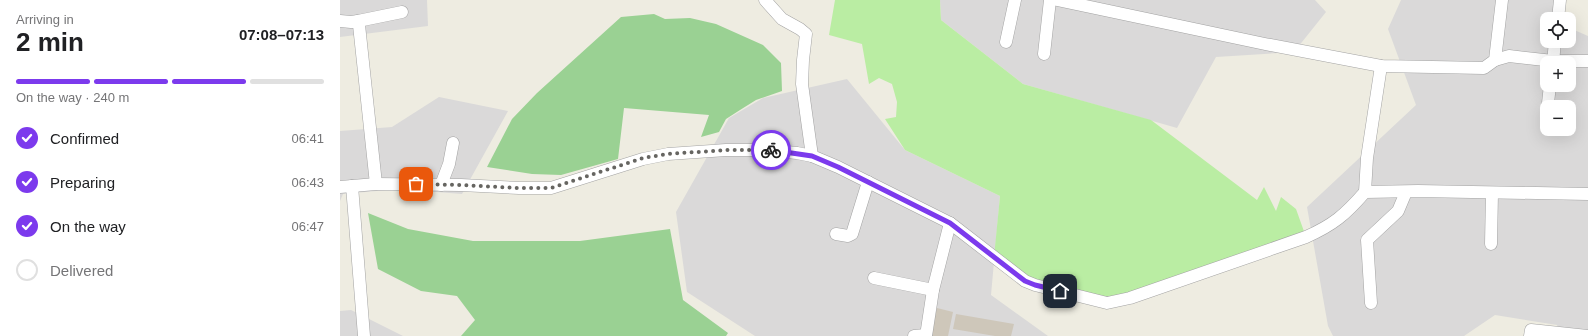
<!DOCTYPE html>
<meta charset="utf-8">
<style>
body{margin:0;font-family:Arial,sans-serif;background:#f6f6f6;color:#202124;height:100vh;display:flex;flex-direction:column;font-size:15px;white-space:nowrap}
*{box-sizing:border-box;margin:0}
p{font-size:13px;color:#757577}
.icon{flex:none;width:22px;height:22px;fill:none;stroke:currentColor;stroke-width:2;stroke-linecap:round;stroke-linejoin:round}
.map{position:relative;flex:1;overflow:hidden}
.side{display:flex;flex-direction:column;background:#fff;width:340px}
.side>*{flex:none}
.tools{position:absolute;left:1200px;top:12px;display:grid;gap:8px}
.tools a{display:grid;place-items:center;width:36px;height:36px;border-radius:8px;background:#fff;box-shadow:0 4px 16px #0002;font-size:20px}
.pin{position:absolute;display:grid;place-items:center;width:34px;height:34px;color:#fff;margin:-17px;border-radius:8px;box-shadow:0 2px 6px #0006}
.courier{position:absolute;display:grid;place-items:center;width:40px;height:40px;margin:-20px;border:3px solid #7c3aed;border-radius:50%;background:#fff;color:#222;box-shadow:0 1px 5px #0007}
.head em{font-style:normal;font-weight:700}
.head div{display:flex;flex-direction:column-reverse}
.head{display:flex;align-items:center;justify-content:space-between;height:68px;padding:0 16px}
h1{font-size:26px;font-weight:700;line-height:30px}
.bar{display:grid;grid-template-columns:repeat(4,1fr);gap:6px 4px;align-content:center;height:48px;padding:0 16px}
.bar i{height:5px;border-radius:3px;background:#e0e0e0}
.bar .current{background:#7c3aed}
.bar p{grid-column:span 4}
ol{padding:0 16px;list-style:none}
li{display:flex;align-items:center;gap:12px;height:44px}
li p{margin-inline-start:auto}
li .icon{padding:4px;border-radius:50%;background:#7c3aed;color:#fff;stroke-width:4}
li:last-child{color:#757577}
li i{width:22px;height:22px;border:2px solid #e0e0e0;border-radius:50%}
main{display:flex;flex:1;min-height:0}
.map>svg:first-child{display:block}
.residential{fill:#dad9d9;fill-rule:evenodd}
.grass{fill:#baeda3}
.forest{fill:#9ad193}
.building{fill:#cec7ba}
.lines{fill:none;stroke-linecap:round;stroke-linejoin:round}
.minor-casing{stroke:#a3a3a3;stroke-width:13}
.minor{stroke:#fff;stroke-width:12}
.done{stroke:#666561;stroke-width:4;stroke-dasharray:0 7.2}
.route{stroke:#7c3aed;stroke-width:5}
</style>
<main>
<section class="side">
<div class="head"><div><h1>2 min</h1><p>Arriving in</p></div><em>07:08–07:13</em></div>
<div class="bar"><i class="current"></i><i class="current"></i><i class="current"></i><i></i><p>On the way · 240 m</p></div>
<ol>
<li><svg class="icon" aria-label="check" viewBox="0 0 24 24"><path d="M5 12l5 5 9-10"/></svg>Confirmed<p>06:41</p></li>
<li><svg class="icon" aria-label="check" viewBox="0 0 24 24"><path d="M5 12l5 5 9-10"/></svg>Preparing<p>06:43</p></li>
<li><svg class="icon" aria-label="check" viewBox="0 0 24 24"><path d="M5 12l5 5 9-10"/></svg>On the way<p>06:47</p></li>
<li><i></i>Delivered</li>
</ol>
</section>
<div class="map">
<svg width="1248" height="336" viewBox="0 0 1248 336">
<rect width="100%" height="100%" fill="#eeece1"/>
<!-- residential -->
<g class="residential">
<polygon points="0,0 87,0 88,26 0,37"/>
<polygon points="600,0 975,0 986,12 954,52 876,57 837,128 683,84 601,20"/>
<path d="M1061 0H1215L1226 19H1207V41H1229V25L1232 29 1248 36V336H1222L1217 325 1155 315 1124 336H993L988 326 967 207 1076 105 1048 29ZM1207 63H1229V85H1207ZM1207 107H1229V129H1207Z"/>
<polygon points="507,79 565,150 660,196 651,295 708,336 415,336 347,292 336,212 389,118 423,98"/>
<polygon points="99,97 168,111 122,194 59,189 3,194 0,201 0,131 52,127"/>
<polygon points="11,310 63,336 0,336 0,311"/>
</g>
<!-- grass -->
<polygon class="grass" points="495,0 600,0 601,20 683,84 811,120 917,200 924,187 936,211 941,197 956,209 966,237 775,302 695,285 654,257 660,196 565,150 545,119 556,117 557,102 552,84 539,78 529,84 522,44 489,35"/>
<!-- forest -->
<g class="forest">
<polygon points="314,14 325,19 350,18 376,24 423,45 441,63 442,91 416,100 400,110 386,119 379,132 361,137 369,115 284,108 278,159 221,175 192,174 147,167 172,119 197,93 281,17"/>
<polygon points="28,213 68,229 133,241 240,241 330,229 343,300 388,333 386,336 121,336 135,320 117,296 81,291 38,269"/>
</g>
<!-- building -->
<g class="building">
<polygon points="597,308 613,312 608,336 590,336"/>
<polygon points="616,314 674,324 671,336 655,336 613,329"/>
</g>
<g class="lines">
<defs>
<g id="minor">
<polyline points="425,0 442,19 460,29 466,34 463,60 462,84 472,156"/>
<polyline points="717,0 925,44 1041,66 1144,68 1155,60 1162,0"/>
<polyline points="1218,19 1220,0"/>
<polyline points="0,21 11,22 18,21 19,25 36,184"/>
<polyline points="18,21 62,12"/>
<polyline points="666,42 675,0"/>
<polyline points="704,54 710,0"/>
<polyline points="1155,60 1169,56 1213,61 1248,61"/>
<polyline points="1213,63 1215,41"/>
<polyline points="1208,103 1210,85"/>
<polyline points="101,185 109,164 113,143"/>
<polyline points="12,186 24,336"/>
<path d="M0 187 36 184 121 185 179 188H211L303 159 328 154 386 150H425L457 153 472 156 498 167 610 223 685 281 695 285 767 303 790 298 966 237C993 225 1005 215 1025 192L1078 191 1248 194"/>
<polyline points="1025,192 1027,158 1041,66"/>
<polyline points="496,234 508,236 512,234 528,182"/>
<polyline points="1151,244 1152,193"/>
<polyline points="534,278 593,290"/>
<polyline points="1031,303 1027,240 1058,211 1066,192"/>
<polyline points="574,336 586,335"/>
<polyline points="586,336 593,290 610,223"/>
<polyline points="1190,336 1191,330 1248,336"/>
</g>
</defs>
<!-- minor casing -->
<use href="#minor" class="minor-casing"/>
<!-- minor -->
<use href="#minor" class="minor"/>
</g>
<g class="lines">
<!-- done -->
<polyline class="done" points="76,184 121,185 179,188 211,188 303,158 328,154 386,150 431,150"/>
<!-- route -->
<polyline class="route" points="431,150 472,156 498,167 610,223 685,281 695,285 720,291"/>
</g>
</svg>
<div class="tools">
<a><svg class="icon" aria-label="locate" viewBox="0 0 24 24"><circle cx="12" cy="12" r="6"/><path d="M12 2v4M12 18v4M2 12h4M18 12h4"/></svg></a>
<a>+</a>
<a>−</a>
</div>
<div class="pin" style="left:76px;top:184px;background:#ea580c"><svg class="icon" aria-label="bag" viewBox="0 0 24 24"><path d="M5 8h14l-1 12H6zM9 8a3 3 0 0 1 6 0"/></svg></div>
<div class="pin" style="left:720px;top:291px;background:#1f2937"><svg class="icon" aria-label="home" viewBox="0 0 24 24"><path d="M3 11l9-7 9 7M6 9v11h12V9"/></svg></div>
<div class="courier" style="left:431px;top:150px"><svg class="icon" aria-label="bike" viewBox="0 0 24 24"><circle cx="6" cy="16" r="4"/><circle cx="18" cy="16" r="4"/><path d="M6 16l4-8h5l3 8M10 8l3 8H6M13 5h3"/></svg></div>
</div>
</main>
